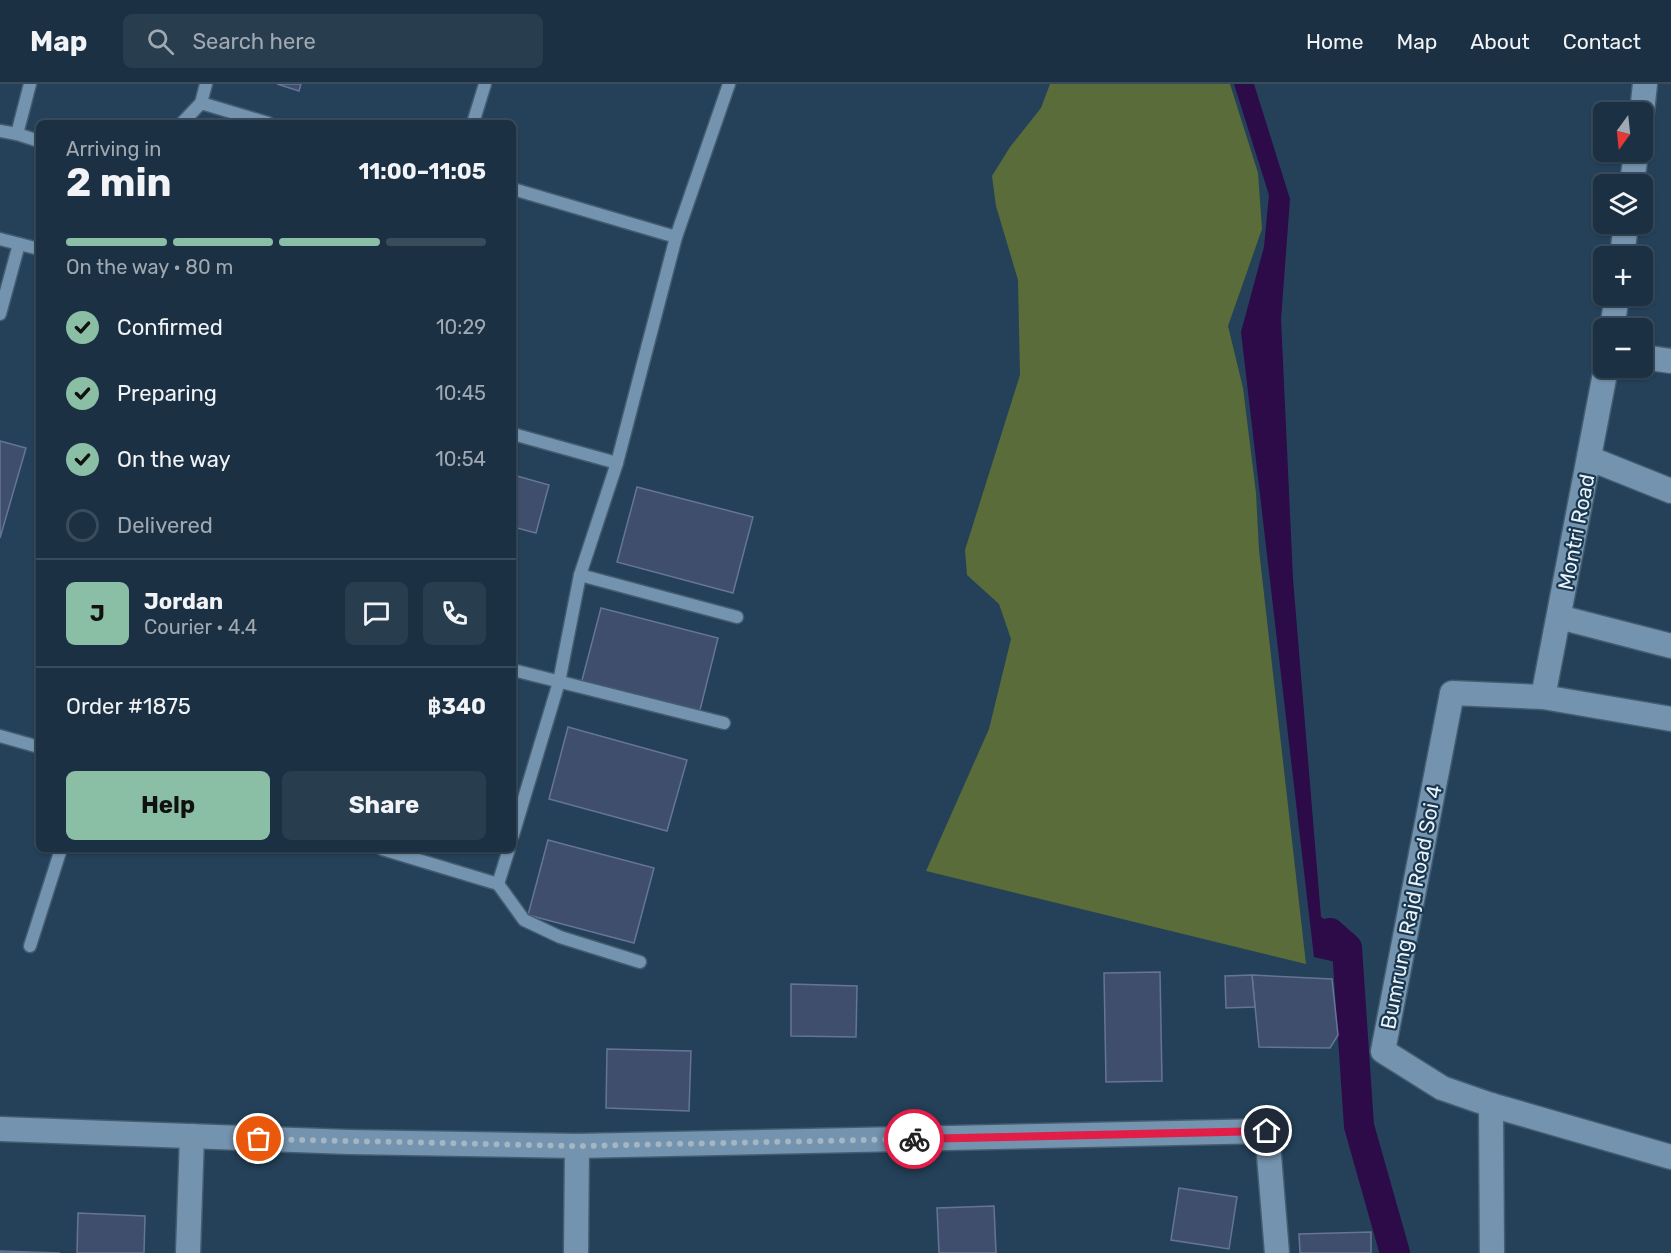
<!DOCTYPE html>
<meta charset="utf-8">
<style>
body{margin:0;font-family:Rubik,sans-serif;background:#283d4e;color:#f1f3f6;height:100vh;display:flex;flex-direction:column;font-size:22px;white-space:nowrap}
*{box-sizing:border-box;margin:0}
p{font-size:20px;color:#a0a9b2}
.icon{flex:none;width:33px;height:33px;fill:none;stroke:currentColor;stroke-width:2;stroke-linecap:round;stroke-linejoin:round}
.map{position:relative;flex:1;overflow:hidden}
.side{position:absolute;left:36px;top:36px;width:480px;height:732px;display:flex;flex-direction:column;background:#1b3143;border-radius:9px;box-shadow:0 2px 4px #0004,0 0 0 2px #394c5c}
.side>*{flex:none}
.needle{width:39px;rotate:195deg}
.fabs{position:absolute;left:1593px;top:18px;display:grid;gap:12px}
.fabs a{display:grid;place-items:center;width:60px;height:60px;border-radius:9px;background:#1b3143;box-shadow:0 2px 4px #0004,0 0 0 2px #394c5c;font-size:30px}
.pin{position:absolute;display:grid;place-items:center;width:51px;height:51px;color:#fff;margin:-26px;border:3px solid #fff;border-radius:50%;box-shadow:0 2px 6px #0007}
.courier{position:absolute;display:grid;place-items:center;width:60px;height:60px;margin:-30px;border:4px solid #e11d48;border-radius:50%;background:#fff;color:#222;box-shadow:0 2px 8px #0007}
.headline em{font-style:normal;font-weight:700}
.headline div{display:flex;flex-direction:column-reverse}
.headline{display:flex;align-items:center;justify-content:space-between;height:102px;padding:0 30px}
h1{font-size:39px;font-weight:700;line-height:45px}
.bar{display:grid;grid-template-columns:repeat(4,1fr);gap:9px 6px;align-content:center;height:72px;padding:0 30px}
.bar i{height:8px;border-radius:4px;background:#394c5c}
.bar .current{background:#8abfa5}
.bar p{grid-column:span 4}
.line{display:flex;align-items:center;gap:15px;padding:0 30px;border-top:2px solid #394c5c}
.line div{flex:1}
.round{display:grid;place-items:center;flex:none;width:63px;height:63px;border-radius:9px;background:#283d4e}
ol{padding:0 30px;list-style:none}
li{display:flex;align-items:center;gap:18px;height:66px}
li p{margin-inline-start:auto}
li .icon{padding:6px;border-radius:50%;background:#8abfa5;color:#111;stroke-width:4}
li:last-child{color:#a0a9b2}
li i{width:33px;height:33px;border:3px solid #394c5c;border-radius:50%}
.button{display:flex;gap:12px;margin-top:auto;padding:12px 30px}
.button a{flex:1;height:69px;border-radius:9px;background:#8abfa5;color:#111;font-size:24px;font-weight:700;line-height:69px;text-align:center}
.button a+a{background:#283d4e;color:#f1f3f6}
header{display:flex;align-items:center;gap:36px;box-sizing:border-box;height:84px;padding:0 30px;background:#1b3143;border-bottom:2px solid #394c5c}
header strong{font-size:28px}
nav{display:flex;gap:33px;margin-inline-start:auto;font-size:21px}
.search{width:420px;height:54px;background:#283d4e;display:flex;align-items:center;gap:15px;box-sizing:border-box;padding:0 21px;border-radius:9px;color:#a0a9b2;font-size:22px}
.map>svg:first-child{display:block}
.green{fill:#5a6c39}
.water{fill:#2d0a48}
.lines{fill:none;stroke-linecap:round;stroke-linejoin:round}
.canal{stroke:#2d0a48;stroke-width:30}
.building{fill:#404e6d;stroke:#657595;stroke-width:1.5}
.service-casing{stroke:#445c6f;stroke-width:15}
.minor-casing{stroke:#445c6f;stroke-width:27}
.service{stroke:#7493ae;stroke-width:12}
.minor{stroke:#7493ae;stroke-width:24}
.done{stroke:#a4b5c3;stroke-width:6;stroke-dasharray:0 10.8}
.route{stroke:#e11d48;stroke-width:8}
.labels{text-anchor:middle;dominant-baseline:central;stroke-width:4.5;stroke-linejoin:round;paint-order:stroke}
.street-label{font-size:21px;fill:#e9f3fc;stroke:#1a374e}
</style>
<header>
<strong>Map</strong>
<div class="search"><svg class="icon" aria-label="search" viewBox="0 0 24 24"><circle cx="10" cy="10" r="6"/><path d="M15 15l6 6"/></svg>Search here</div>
<nav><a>Home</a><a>Map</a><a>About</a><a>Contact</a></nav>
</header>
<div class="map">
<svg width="1671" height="1169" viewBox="0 0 1671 1169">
<rect width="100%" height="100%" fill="#244159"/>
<!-- green -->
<polygon class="green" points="1050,0 1230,0 1258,89 1262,145 1228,242 1243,304 1256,409 1259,466 1306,880 926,787 989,645 1011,555 999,520 967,491 965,466 1020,291 1018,196 996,122 992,92 1010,63 1041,24"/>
<!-- water -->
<polygon class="water" points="1234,0 1254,0 1290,115 1281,235 1293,495 1321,833 1361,859 1362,884 1314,873 1241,248 1264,163 1269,111"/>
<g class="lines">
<!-- canal -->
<polyline class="canal" points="1330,849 1347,864 1359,1042 1395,1169"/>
</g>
<!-- building -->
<g class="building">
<polygon points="277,0 301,0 299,7"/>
<polygon points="0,357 26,364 0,454"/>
<polygon points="517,392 549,401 536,449 513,443 513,408"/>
<polygon points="637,403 753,433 733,509 617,478"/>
<polygon points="601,524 718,554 699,630 581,600"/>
<polygon points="568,643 687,676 667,747 549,715"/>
<polygon points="548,756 654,784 634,859 528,831"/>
<polygon points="1160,888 1162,997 1106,998 1104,889"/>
<polygon points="1252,891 1332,895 1338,951 1330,964 1259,963"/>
<polygon points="1252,891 1255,923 1226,924 1225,892"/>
<polygon points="791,900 857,902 856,953 791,952"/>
<polygon points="607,965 691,967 689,1027 606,1024"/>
<polygon points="1179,1104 1237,1113 1229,1165 1171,1156"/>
<polygon points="994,1122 996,1169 939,1169 937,1124"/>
<polygon points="78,1129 145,1132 144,1169 77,1169"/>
<polygon points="1371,1148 1371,1169 1300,1169 1299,1150"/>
<polygon points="0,1167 60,1169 0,1169"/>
</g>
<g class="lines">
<defs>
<g id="service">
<polyline points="30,0 17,50 39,57"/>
<polyline points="201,19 206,0"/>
<polyline points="182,39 201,19 268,39"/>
<polyline points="473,39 485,0"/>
<polyline points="0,47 17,50"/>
<polyline points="513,105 676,153"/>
<polyline points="0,155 39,165"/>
<polyline points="0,230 19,160"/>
<polyline points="513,350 617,379"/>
<polyline points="580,491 737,533"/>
<polyline points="513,586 724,639"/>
<polyline points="0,652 39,663"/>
<polyline points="513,751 559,598 580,491 617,379 676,153 729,0"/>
<polyline points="382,765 498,800 509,765"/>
<polyline points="498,800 524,836 560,853 640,878"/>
<polyline points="30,862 61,765"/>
</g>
<g id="minor">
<polyline points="1642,28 1645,0"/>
<polyline points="1632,100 1636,68"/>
<polyline points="1622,172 1626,140"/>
<polyline points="1612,244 1617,212"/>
<polyline points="1642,273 1671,277"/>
<polyline points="1591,375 1671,407"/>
<polyline points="1559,533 1671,562"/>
<polyline points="1543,613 1606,284"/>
<polyline points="1671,635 1543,613 1452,609 1383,967 1442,1004 1491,1021 1671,1073"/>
<polyline points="1491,1021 1492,1169"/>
<polyline points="0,1045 349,1058 577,1062 1267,1047 1277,1169"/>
<polyline points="188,1169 192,1052"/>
<polyline points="576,1169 577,1062"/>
</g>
</defs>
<!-- service casing -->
<use href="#service" class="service-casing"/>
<!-- minor casing -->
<use href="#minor" class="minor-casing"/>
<!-- service -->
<use href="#service" class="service"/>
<!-- minor -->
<use href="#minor" class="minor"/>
</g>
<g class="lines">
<!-- done -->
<polyline class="done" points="259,1055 577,1062 914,1055"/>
<!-- route -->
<polyline class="route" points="914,1055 1267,1047"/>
</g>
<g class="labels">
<!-- street labels -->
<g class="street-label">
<text transform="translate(1576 448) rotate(-79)">Montri Road</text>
<text transform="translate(1411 823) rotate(-79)">Bumrung Rajd Road Soi 4</text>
</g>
</g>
</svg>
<div class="fabs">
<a><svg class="needle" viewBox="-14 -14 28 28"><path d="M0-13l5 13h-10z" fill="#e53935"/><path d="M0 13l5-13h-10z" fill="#a0a9b2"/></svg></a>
<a><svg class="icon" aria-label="layers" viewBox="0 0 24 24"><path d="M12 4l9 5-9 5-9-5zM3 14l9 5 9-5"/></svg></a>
<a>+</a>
<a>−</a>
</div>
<div class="pin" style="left:259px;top:1055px;background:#ea580c"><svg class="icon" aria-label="bag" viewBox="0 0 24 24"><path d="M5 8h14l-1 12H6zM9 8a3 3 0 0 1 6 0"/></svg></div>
<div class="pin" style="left:1267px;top:1047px;background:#1f2937"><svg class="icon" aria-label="home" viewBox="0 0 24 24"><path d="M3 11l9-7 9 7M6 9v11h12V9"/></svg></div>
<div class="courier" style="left:914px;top:1055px"><svg class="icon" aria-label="bike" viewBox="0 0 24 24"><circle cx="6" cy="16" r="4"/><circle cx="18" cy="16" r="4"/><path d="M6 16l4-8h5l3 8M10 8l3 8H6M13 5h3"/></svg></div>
<section class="side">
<div class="headline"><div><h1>2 min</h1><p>Arriving in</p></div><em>11:00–11:05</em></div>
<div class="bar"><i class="current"></i><i class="current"></i><i class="current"></i><i></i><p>On the way · 80 m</p></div>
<ol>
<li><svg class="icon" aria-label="check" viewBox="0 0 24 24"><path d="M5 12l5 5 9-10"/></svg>Confirmed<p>10:29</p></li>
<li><svg class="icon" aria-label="check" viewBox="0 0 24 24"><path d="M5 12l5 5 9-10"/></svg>Preparing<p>10:45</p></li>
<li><svg class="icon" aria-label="check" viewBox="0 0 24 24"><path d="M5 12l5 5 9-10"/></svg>On the way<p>10:54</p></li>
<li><i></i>Delivered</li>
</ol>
<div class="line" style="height:108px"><b class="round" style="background:#8abfa5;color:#111">J</b><div><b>Jordan</b><p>Courier · 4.4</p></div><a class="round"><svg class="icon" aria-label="chat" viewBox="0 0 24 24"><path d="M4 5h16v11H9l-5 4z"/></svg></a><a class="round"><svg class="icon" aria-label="phone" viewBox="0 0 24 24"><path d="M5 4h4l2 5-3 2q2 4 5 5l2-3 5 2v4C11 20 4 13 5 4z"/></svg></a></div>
<div class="line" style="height:78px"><div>Order #1875</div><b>฿340</b></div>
<div class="button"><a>Help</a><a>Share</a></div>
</section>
</div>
